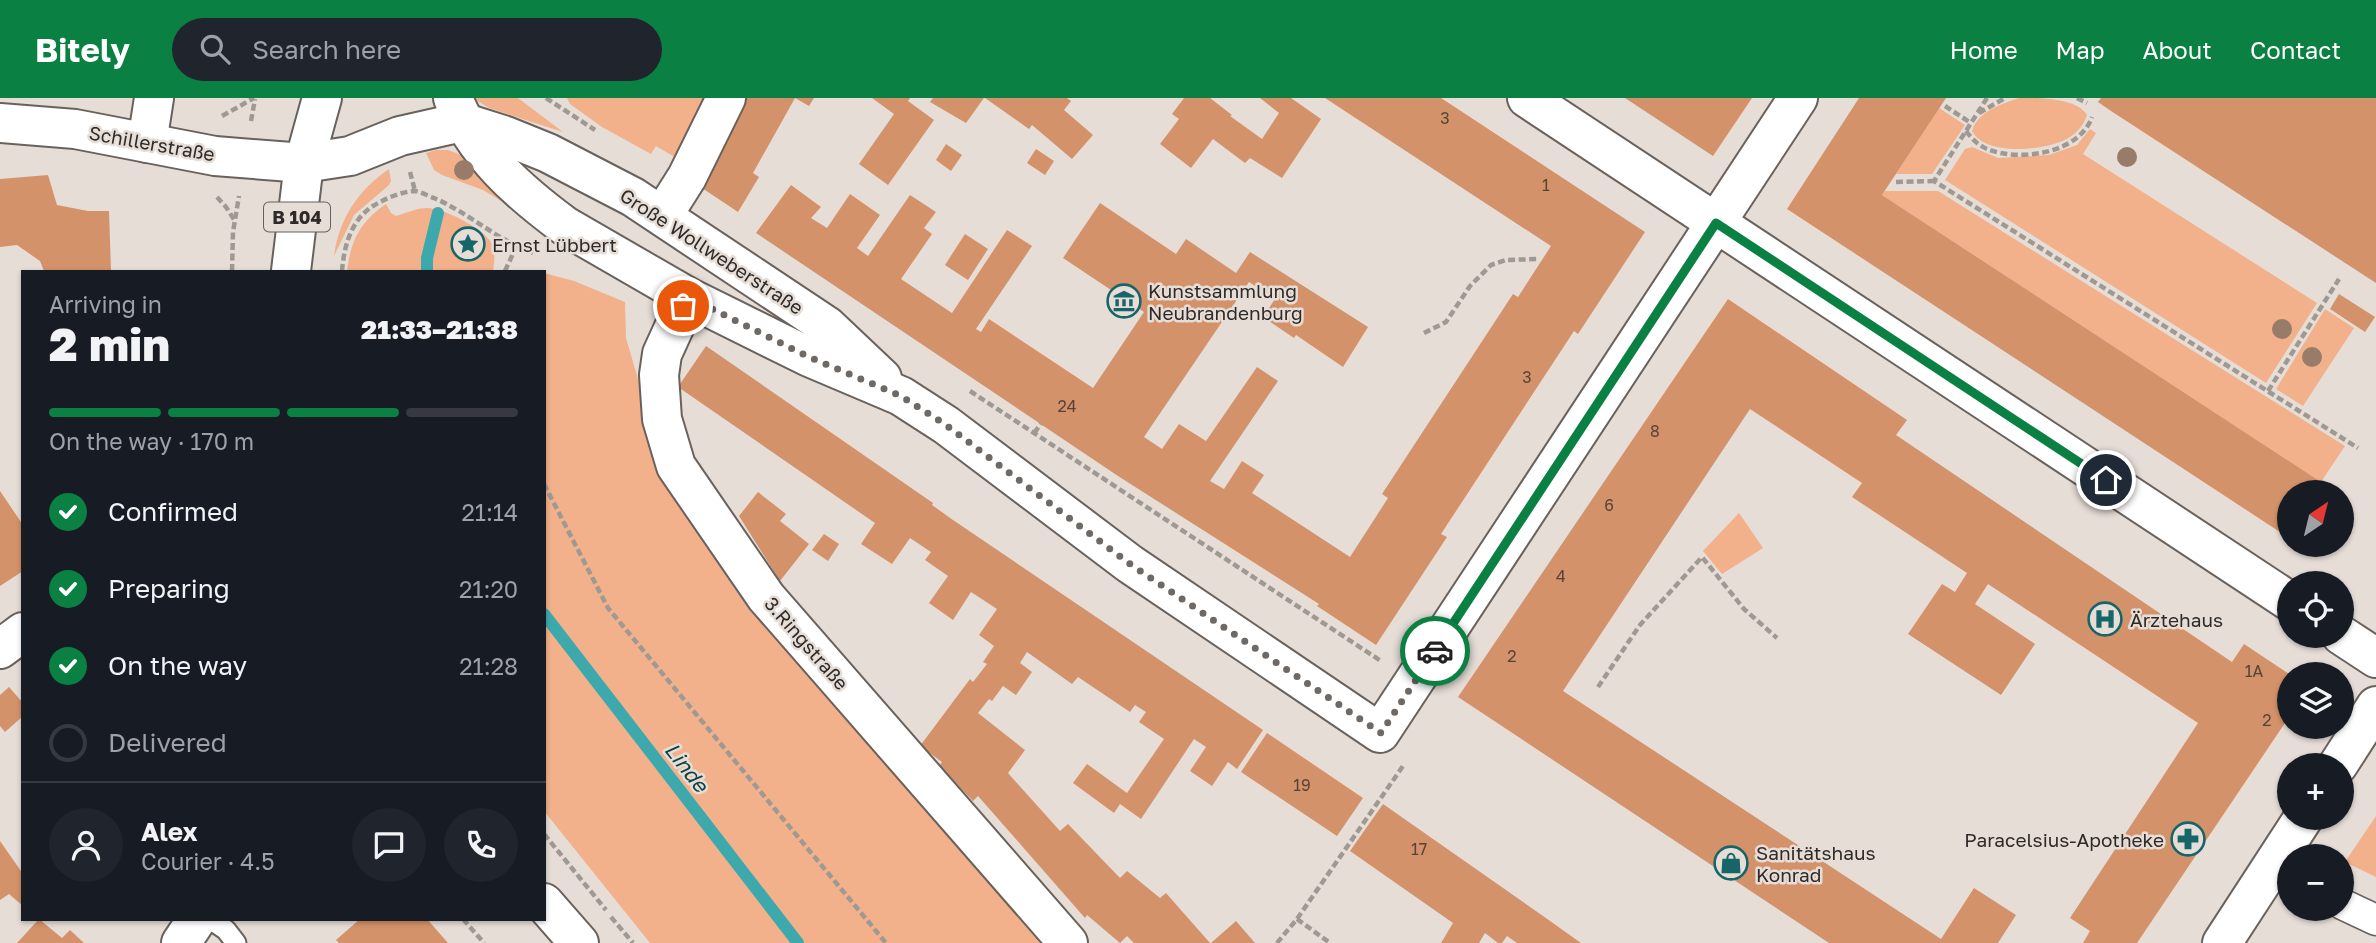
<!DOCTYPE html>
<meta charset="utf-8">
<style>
body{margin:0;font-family:"Golos Text",sans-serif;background:#20242c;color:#f1f3f6;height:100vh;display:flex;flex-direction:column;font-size:26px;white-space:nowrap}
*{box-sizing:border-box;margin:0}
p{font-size:23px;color:#9ea1a6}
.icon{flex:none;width:38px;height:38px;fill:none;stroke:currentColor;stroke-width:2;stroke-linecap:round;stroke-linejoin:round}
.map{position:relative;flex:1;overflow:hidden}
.side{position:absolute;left:21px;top:172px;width:525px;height:651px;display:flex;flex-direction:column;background:#171b24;border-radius:0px;box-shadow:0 2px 5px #0004}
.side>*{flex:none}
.needle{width:46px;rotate:35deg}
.tools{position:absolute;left:2277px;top:382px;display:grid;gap:14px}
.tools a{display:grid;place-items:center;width:77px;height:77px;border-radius:50%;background:#171b24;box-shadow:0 2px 5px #0004;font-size:35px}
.pin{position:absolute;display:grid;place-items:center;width:60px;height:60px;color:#fff;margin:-30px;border:4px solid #fff;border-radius:50%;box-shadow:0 2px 7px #0007}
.courier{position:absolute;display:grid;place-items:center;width:70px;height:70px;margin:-35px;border:5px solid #0b8043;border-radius:50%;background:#fff;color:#222;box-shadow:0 2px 9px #0007}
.headline em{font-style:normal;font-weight:800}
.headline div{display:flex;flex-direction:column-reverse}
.headline{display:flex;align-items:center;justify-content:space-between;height:119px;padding:0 28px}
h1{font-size:46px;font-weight:800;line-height:52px}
.bar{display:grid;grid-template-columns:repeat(4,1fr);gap:10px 7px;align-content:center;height:84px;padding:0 28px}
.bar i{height:9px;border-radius:5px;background:#363941}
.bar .current{background:#0b8043}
.bar p{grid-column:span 4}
.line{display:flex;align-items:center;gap:18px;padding:0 28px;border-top:2px solid #363941}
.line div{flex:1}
.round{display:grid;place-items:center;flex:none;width:74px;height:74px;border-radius:37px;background:#20242c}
ol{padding:0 28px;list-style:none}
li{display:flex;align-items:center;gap:21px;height:77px}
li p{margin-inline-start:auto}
li .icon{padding:7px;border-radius:50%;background:#0b8043;color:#fff;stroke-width:4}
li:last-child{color:#9ea1a6}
li i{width:38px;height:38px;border:4px solid #363941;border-radius:50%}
header{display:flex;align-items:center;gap:42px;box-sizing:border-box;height:98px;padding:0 35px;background:#0b8043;color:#fff}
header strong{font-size:33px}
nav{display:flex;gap:38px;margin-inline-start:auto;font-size:24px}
.search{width:490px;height:63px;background:#20242c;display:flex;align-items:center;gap:18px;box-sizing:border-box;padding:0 24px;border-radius:38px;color:#9ea1a6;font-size:26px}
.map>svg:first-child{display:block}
.green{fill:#f2b18a}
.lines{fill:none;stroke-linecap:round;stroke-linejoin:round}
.stream{stroke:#3da9ad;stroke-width:12}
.building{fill:#d4926a}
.service-casing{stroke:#69615c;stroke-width:23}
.pedestrian-casing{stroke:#69615c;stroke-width:33}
.minor-casing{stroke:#69615c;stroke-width:42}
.primary-casing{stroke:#69615c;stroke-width:42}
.path{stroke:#9f9994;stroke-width:4.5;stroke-dasharray:7 3.5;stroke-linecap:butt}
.service{stroke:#fff;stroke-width:19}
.pedestrian{stroke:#fff;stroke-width:30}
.minor{stroke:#fff;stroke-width:38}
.primary{stroke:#fff;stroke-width:38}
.tree{fill:#987c69}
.done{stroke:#6e6965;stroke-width:7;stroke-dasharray:0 12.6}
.route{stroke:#0b8043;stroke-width:9}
.labels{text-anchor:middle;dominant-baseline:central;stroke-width:5;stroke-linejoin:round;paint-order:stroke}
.number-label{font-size:16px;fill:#574438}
.shield{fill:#e6ddd7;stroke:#64605c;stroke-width:2}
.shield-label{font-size:18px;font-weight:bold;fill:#2d2a28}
.street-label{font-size:19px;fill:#2d2a28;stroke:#e6ddd7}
.poi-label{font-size:19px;fill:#2d2a28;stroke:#e6ddd7;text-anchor:start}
.water-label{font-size:21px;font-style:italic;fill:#104143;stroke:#e6ddd7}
</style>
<header>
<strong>Bitely</strong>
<div class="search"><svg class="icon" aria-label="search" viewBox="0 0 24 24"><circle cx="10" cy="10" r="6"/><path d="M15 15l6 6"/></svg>Search here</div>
<nav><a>Home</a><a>Map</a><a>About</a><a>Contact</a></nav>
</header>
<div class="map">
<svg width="2376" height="845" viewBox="0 0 2376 845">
<rect width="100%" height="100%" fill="#e6ddd7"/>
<!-- green -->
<g class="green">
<polygon points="473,0 518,0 563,34 489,10"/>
<polygon points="567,0 704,0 678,61 656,48 651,56 602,29 570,6"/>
<path d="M2019 0C2040 0 2077 0 2087 17 2084 26 2078 34 2070 39 2049 53 1985 59 1972 33 1978 13 2002 6 2019 0Z"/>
<polygon points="1939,10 1965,27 1932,76 1896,76"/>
<polygon points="2090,31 2096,35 2083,56 2317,205 2266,285 1945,82 1965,51 1972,49 1998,60 2049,57 2077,47"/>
<polygon points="436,52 448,52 472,61 541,127 483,92 442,77 434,72 426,55"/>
<path d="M389 71 391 83 389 87 354 117 334 158C339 121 358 92 389 71Z"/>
<polygon points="1885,93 1938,93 2345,348 2321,384 1882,97"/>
<path d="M386 106 391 115 396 118C406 115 417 110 427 110 444 110 485 131 492 146 496 154 494 165 493 173H347C351 142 360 124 386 106Z"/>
<polygon points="544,175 574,183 625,204 626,240 665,373 1054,845 650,845 544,713"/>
<polygon points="2325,211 2354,230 2303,308 2276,291"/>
<polygon points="1739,415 1763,450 1722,476 1703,453"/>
<polygon points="2376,718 2376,779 2345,764"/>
</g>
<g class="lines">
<!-- stream -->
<g class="stream">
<polyline points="427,173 427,160 438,115"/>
<polyline points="544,516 798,845"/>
</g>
</g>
<!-- building -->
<g class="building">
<polygon points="744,0 814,0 809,8 795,0 753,75 759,79 738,114 696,86"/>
<polygon points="872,0 910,0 908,3 934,22 888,87 859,66 894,16"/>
<polygon points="933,0 984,0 966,25 930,4"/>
<polygon points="985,0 1067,0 1071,3 1064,12 1093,37 1072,61 1032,27 1029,31"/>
<polygon points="1184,0 1210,0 1232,17 1230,18 1262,41 1279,15 1260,0 1291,0 1321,21 1282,80 1250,60 1245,65 1213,41 1191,70 1160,46 1179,21 1172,16"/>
<polygon points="1325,0 1441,0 1645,134 1578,236 1574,233 1441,436 1447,439 1376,547 1317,508 1319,506 1118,378 756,135 791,87 821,109 811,120 827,130 850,96 880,117 857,150 868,158 910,97 936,114 924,130 932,136 901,181 952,215 1007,132 1032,148 976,231 981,234 989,221 1093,290 1144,214 1063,160 1100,105 1176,156 1186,141 1236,175 1250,154 1368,229 1343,269 1296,237 1294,240 1263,219 1275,201 1249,184 1144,339 1162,351 1179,326 1206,343 1257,269 1278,283 1210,383 1224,391 1242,363 1264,377 1252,395 1350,459 1388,400 1382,396 1513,196 1518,199 1551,148"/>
<polygon points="1625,0 1752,0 1713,58"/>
<polygon points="1859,0 1946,0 1882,97 2321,384 2315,394 2289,394 2289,433 2286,438 1787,111"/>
<polygon points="2101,0 2376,0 2376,185 2111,13 2098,4"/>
<polygon points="946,46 962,57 951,73 936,62"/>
<polygon points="1036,51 1054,63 1045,77 1027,65"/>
<polygon points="48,77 57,107 88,113 109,113 111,173 44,173 40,163 17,147 0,149 0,81"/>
<polygon points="965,136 988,151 968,182 945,167"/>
<polygon points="2339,196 2375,219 2365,234 2330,211"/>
<polygon points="1728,201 1907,322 1896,337 2232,564 2244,546 2289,576 2289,619 2137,845 2083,845 2090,833 2070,820 2198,625 1988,486 1975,506 2035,546 2001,597 1908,536 1942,486 1955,494 1967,475 1852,399 1862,385 1750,311 1563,593 1941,841 1974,790 2016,817 1998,845 1829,845 1458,599"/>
<polygon points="706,248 933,405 932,407 953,422 1263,632 1237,671 1228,664 1212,688 1190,673 1206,649 1194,641 1141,721 1120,706 1114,715 1073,685 1087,666 1127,695 1164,641 1139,624 1146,614 1135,607 1130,614 1078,579 1072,586 1027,554 1020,565 1032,574 1016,597 1003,588 992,603 989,601 978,615 1025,652 1008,675 1060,733 1068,726 1120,780 1127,773 1160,800 1166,795 1210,845 1134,845 1127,838 1120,845 1087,817 1085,820 978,698 973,703 939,668 942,664 920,648 970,581 973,584 987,566 983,564 994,548 979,537 997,511 971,494 953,522 929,505 948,478 925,462 931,454 910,440 892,466 861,446 875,425 678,289"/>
<polygon points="0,393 23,427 23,473 0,488"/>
<polygon points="758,394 786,416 780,423 809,446 780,483 739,418"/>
<polygon points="824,436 839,446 828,463 812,452"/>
<polygon points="9,589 23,605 23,618 5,634 0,628 0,597"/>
<polygon points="1267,635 1363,700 1337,738 1241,674"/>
<polygon points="1383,706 1543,818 1581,845 1517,845 1507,838 1502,845 1498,845 1485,835 1479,845 1441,845 1453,825 1350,753"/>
<polygon points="0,743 23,776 23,808 9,796 0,802"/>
<polygon points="39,821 62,840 70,832 84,845 17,845"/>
<polygon points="360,821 427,821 448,845 339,845 336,842"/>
<polygon points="1236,823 1255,845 1211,845"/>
</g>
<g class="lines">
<defs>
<polyline id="service" points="210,821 226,832 236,845"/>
<polyline id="pedestrian" points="2342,806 2376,822"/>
<g id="minor">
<path d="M453 0C474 55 519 94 565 128L688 199 809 259 901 298 946 327 1130 466 1380 635 1798 0"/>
<polyline points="1527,0 2289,503"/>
<polyline points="0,25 75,31 215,58 304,65 350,58 400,38 462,24 506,38 548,55 633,99 827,228 882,280"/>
<polyline points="147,45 154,0"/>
<polyline points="663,117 687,79 726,0"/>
<polyline points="688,199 662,256 659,277 662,321 676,368 766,499 1068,845"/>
<polyline points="2341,537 2376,560"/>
<polyline points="0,551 23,534"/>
<polyline points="2338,667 2376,608"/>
<polyline points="181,845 197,821"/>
<polyline points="2222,845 2304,719"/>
</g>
<g id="primary">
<polyline points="291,173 304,65 322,0"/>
<polyline points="544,805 579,845"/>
</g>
</defs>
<!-- service casing -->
<use href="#service" class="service-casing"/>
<!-- pedestrian casing -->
<use href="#pedestrian" class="pedestrian-casing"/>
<!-- minor casing -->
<use href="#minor" class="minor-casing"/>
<!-- primary casing -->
<use href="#primary" class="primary-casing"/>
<!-- path -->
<g class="path">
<polyline points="546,0 595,32"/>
<polyline points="1987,0 1934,83 2358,350"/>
<polyline points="2077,0 2087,5"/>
<polyline points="1945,8 1971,25"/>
<polyline points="1979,15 2005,0"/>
<polyline points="222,18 254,0"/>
<polyline points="251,23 255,1"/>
<path d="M1966 33C1972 41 1978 47 1987 51 2019 64 2079 56 2092 19"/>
<polyline points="410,74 415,93"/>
<polyline points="1896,84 1934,83"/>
<polyline points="217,99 226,109 235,123"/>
<polyline points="232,173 233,134 239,98"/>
<path d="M342 173C344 148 351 122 373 108 384 101 400 94 414 93 420 93 428 98 434 100 469 115 497 142 533 155"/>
<polyline points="505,173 516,149"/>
<polyline points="1424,235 1446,224 1470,188 1491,167 1506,162 1538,161"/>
<polyline points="970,293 1381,563"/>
<polyline points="2268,293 2339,181"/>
<polyline points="1034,335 1041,326"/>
<polyline points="544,386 608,510 886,845"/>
<polyline points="1598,589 1640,527 1702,459 1744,511 1777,540"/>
<polyline points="544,736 606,812"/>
<polyline points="611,819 633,845"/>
<polyline points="463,821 484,845"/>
<polyline points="1297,821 1330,845"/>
<polyline points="1277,845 1297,821 1403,668"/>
</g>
<!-- service -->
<use href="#service" class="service"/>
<!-- pedestrian -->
<use href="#pedestrian" class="pedestrian"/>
<!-- minor -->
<use href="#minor" class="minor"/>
<!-- primary -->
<use href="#primary" class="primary"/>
</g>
<!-- trees -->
<g class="tree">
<circle cx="2127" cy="59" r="10"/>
<circle cx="464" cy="72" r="10"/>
<circle cx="2282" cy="231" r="10"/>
<circle cx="2312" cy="259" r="10"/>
</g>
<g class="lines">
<!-- done -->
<polyline class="done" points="683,208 688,199 809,259 901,298 946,327 1130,466 1381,635 1435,553"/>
<!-- route -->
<polyline class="route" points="1435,553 1716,125 2106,382"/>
</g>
<!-- icons -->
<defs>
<symbol id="sight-ring" viewBox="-11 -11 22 22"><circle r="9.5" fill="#e6ddd7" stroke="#166568" stroke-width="1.5"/><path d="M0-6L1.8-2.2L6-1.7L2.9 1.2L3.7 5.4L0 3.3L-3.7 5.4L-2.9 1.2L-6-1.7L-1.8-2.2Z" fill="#166568"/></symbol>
<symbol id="museum-ring" viewBox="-11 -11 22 22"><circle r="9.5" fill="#e6ddd7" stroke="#166568" stroke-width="1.5"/><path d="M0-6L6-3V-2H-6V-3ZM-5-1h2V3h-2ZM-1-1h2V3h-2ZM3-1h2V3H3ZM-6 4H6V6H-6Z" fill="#166568"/></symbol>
<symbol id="hospital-ring" viewBox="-11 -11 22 22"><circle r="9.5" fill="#e6ddd7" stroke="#166568" stroke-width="1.5"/><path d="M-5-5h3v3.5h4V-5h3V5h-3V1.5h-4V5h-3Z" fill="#166568"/></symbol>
<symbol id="pharmacy-ring" viewBox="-11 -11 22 22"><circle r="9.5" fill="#e6ddd7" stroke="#166568" stroke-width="1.5"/><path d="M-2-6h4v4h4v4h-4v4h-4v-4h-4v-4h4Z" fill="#166568"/></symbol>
<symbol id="shop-ring" viewBox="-11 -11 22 22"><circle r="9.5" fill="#e6ddd7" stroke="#166568" stroke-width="1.5"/><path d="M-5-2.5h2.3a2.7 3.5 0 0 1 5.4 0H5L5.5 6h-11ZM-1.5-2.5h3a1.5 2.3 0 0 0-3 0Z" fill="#166568"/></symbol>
</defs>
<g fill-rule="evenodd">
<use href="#sight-ring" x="449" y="127" width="38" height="38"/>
<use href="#museum-ring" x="1105" y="184" width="38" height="38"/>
<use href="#hospital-ring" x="2086" y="502" width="38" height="38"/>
<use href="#pharmacy-ring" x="2169" y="722" width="38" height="38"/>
<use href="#shop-ring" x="1712" y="746" width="38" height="38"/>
</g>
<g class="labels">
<!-- number labels -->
<g class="number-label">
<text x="1445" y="20">3</text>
<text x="1546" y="87">1</text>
<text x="1527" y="279">3</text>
<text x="1067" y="308">24</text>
<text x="1655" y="333">8</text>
<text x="1609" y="407">6</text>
<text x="1561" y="478">4</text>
<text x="1512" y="558">2</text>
<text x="2254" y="573">1A</text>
<text x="2267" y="622">2</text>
<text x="1302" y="687">19</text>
<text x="1419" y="751">17</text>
</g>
<!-- shield labels -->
<rect class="shield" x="264" y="104.5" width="66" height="29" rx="5"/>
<g class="shield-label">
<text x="297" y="119">B 104</text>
</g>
<!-- street labels -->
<g class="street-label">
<text transform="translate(152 45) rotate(10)">Schillerstraße</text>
<text transform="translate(712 153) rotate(33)">Große Wollweberstraße</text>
<text transform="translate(807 545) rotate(49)">3.Ringstraße</text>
</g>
<!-- poi labels -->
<g class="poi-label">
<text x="492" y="146">Ernst Lübbert</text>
<text x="1148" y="192">Kunstsammlung<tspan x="1148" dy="22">Neubrandenburg</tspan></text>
<text x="2130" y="521">Ärztehaus</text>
<text x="2164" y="741" text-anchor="end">Paracelsius-Apotheke</text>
<text x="1756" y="754">Sanitätshaus<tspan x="1756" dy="22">Konrad</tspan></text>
</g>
<!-- water labels -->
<g class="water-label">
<text transform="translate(687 669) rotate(52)">Linde</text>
</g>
</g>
</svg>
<div class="tools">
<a><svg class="needle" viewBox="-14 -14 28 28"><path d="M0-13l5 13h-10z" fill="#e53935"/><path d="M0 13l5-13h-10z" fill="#9ea1a6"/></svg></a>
<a><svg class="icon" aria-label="locate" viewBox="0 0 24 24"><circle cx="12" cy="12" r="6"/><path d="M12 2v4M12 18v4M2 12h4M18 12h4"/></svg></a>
<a><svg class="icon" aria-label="layers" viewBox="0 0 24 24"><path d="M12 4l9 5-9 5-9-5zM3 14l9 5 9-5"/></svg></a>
<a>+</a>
<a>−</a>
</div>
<div class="pin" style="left:683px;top:208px;background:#ea580c"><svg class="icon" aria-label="bag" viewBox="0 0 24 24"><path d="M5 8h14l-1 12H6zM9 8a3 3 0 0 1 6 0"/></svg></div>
<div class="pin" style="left:2106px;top:382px;background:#1f2937"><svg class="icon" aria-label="home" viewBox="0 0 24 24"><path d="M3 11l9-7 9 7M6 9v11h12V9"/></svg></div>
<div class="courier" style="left:1435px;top:553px"><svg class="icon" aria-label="car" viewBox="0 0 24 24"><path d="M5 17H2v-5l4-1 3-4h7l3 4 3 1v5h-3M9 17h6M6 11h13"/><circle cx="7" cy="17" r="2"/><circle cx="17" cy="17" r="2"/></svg></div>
<section class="side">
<div class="headline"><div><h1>2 min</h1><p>Arriving in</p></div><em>21:33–21:38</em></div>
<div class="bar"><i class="current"></i><i class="current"></i><i class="current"></i><i></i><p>On the way · 170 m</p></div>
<ol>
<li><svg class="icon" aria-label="check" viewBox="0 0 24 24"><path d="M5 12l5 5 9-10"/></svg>Confirmed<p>21:14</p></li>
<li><svg class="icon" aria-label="check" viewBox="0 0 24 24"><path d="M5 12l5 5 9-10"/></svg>Preparing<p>21:20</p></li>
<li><svg class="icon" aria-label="check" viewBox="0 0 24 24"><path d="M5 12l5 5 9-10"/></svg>On the way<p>21:28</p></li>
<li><i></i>Delivered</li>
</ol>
<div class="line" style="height:126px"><a class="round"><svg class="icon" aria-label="person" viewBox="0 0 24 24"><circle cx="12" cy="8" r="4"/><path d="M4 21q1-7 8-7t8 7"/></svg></a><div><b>Alex</b><p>Courier · 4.5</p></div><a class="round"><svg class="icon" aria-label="chat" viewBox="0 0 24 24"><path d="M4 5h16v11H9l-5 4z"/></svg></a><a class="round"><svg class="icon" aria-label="phone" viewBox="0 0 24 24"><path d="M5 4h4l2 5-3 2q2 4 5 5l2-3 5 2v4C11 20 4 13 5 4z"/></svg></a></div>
</section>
</div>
